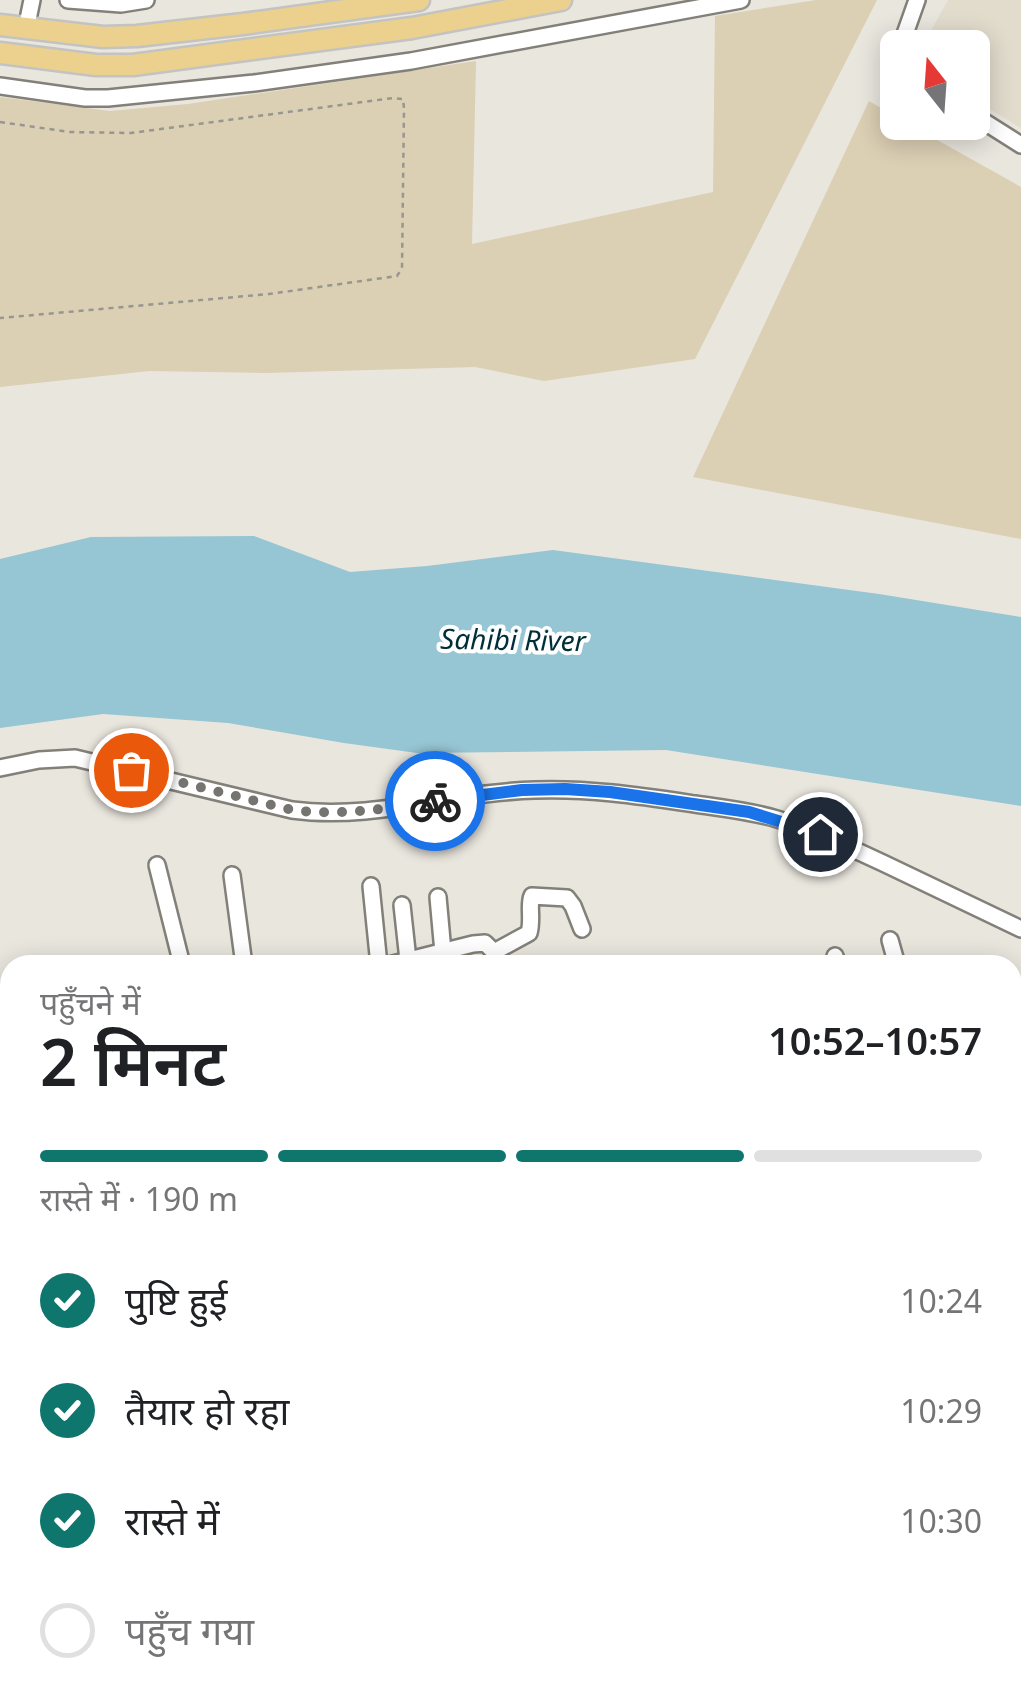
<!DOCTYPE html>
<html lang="hi">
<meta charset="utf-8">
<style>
body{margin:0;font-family:"Noto Sans","Noto Sans Devanagari",sans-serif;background:#f2f2f2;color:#202124;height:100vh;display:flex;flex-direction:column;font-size:38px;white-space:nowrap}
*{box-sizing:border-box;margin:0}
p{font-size:32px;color:#757577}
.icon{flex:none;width:55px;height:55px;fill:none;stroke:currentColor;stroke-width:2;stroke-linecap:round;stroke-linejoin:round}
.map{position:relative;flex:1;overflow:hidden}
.details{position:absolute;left:0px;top:955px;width:1022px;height:750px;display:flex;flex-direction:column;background:#fff;border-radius:30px 30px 0 0;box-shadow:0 5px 25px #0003}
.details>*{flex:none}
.needle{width:65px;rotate:343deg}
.fabs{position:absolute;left:880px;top:30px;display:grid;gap:20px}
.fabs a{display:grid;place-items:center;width:110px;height:110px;border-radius:15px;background:#fff;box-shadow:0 5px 25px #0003;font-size:50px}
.pin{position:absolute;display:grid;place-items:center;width:85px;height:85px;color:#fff;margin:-42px;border:5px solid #fff;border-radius:50%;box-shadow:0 2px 10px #0007}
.courier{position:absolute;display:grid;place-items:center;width:100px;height:100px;margin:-50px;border:8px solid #1a73e8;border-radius:50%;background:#fff;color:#222;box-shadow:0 2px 12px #0007}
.headline em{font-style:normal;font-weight:600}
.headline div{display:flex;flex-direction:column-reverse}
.headline{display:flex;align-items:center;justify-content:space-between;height:170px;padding:0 40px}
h1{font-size:65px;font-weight:600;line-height:75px}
.bar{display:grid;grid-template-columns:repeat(4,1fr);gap:15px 10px;align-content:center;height:120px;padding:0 40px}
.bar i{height:12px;border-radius:8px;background:#e0e0e0}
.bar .selected{background:#0f766e}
.bar p{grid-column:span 4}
ol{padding:0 40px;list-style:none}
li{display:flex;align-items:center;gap:30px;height:110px}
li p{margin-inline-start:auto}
li .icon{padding:10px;border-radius:50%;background:#0f766e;color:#fff;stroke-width:4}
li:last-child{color:#757577}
li i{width:55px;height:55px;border:5px solid #e0e0e0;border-radius:50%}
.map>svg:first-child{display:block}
.built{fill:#e2dccd}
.green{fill:#dbcfb4}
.water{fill:#96c5d3}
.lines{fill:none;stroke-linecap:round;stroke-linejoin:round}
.minor-casing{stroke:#828079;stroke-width:20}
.major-casing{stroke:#c3c3c2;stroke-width:25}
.path{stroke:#989690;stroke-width:2.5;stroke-dasharray:5 5;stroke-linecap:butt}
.minor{stroke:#fff;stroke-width:15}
.major{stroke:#ecd18e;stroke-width:20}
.done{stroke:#767470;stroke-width:10;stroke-dasharray:0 18}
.route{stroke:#1a73e8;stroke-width:12}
.labels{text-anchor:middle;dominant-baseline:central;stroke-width:8;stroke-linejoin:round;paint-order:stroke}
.water-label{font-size:28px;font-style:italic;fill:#012f39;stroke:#fff}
</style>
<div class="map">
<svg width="1021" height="1705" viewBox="0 0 1021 1705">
<rect width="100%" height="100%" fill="#e9e6de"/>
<!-- built -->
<polygon class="built" points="948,0 1021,0 1021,128 973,99 972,48 922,47"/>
<!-- green -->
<g class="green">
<polygon points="816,0 877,0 695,359 544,381 475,367 265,373 149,371 0,387 0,97 110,111 188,104 476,61 472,244 713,192 715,16"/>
<polygon points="869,101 897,117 898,122 907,123 1021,187 1021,539 693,477"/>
</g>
<!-- water -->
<polygon class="water" points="254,536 350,572 427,566 553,550 879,594 1021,617 1021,806 666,750 417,753 344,743 228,723 103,714 0,728 0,559 91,537"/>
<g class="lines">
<defs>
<g id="minor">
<polyline points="68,0 121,4 146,0"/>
<polyline points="26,29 32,0"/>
<polyline points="900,48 917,0"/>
<polyline points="0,86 85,98 108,98 254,83 411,61 741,0"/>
<polyline points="972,114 1021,145"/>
<path d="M0 768 39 760 75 758 292 810C374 821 454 792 535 790 589 788 641 796 695 804 722 808 751 811 777 819 814 830 848 847 883 863 929 885 975 907 1021 929"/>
<polyline points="157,865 182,965"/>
<polyline points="232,875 244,965"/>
<polyline points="371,886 379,965"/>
<polyline points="438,897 443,952"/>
<polyline points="402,905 408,960"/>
<polyline points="890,940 897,965"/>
<path d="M494 952 529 933C533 920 528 904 532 896L567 898 573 906 582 929"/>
<polyline points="835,956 837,965"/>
<polyline points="389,965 473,944 485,943 494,952 497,965"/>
<polyline points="0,1004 10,1003"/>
<polyline points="0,1214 10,1214"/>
<polyline points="1012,1252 1021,1247"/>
<polyline points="0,1416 10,1416"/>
<polyline points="0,1605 10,1603"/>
<polyline points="0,1686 10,1684"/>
<polyline points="430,1695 433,1705"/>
<polyline points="573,1695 576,1705"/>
<polyline points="720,1695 721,1705"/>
<polyline points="131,1705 165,1695"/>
<polyline points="287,1705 320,1695"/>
</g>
<g id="major">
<polyline points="0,25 103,37 137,36 243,24 419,0"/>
<polyline points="0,53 96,65 133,65 412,28 561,0"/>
</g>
</defs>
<!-- minor casing -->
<use href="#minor" class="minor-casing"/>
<!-- major casing -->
<use href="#major" class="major-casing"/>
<!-- path -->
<polyline class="path" points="0,122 70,132 131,133 393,98 403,99 404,108 402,268 397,276 269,294 0,318"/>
<!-- minor -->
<use href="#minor" class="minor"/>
<!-- major -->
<use href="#major" class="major"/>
</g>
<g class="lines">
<!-- done -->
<path class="done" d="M131 770 292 810C341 816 387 809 435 801"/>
<!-- route -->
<polyline class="route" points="435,801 522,790 565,789 610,792 749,812 820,834"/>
</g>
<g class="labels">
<!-- water labels -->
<g class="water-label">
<text transform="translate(513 639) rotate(1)">Sahibi River</text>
</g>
</g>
</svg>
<div class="fabs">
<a><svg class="needle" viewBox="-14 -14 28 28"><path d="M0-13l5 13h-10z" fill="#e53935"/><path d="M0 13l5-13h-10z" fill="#757577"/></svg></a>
</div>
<div class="pin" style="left:131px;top:770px;background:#ea580c"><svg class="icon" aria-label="bag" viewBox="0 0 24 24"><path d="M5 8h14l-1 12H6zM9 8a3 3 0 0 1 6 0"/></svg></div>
<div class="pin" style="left:820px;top:834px;background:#1f2937"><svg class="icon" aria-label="home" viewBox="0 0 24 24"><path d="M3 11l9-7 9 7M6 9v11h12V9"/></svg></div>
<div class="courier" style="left:435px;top:801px"><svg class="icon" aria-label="bike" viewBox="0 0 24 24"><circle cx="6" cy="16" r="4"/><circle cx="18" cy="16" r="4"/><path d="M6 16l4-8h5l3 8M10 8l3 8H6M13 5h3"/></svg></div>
<section class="details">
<div class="headline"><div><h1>2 मिनट</h1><p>पहुँचने में</p></div><em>10:52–10:57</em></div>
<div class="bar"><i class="selected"></i><i class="selected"></i><i class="selected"></i><i></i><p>रास्ते में · 190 m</p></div>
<ol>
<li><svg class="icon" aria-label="check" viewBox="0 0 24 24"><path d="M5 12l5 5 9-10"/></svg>पुष्टि हुई<p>10:24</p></li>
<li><svg class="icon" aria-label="check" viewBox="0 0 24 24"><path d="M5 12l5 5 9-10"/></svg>तैयार हो रहा<p>10:29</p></li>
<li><svg class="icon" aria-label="check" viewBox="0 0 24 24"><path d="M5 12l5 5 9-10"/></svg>रास्ते में<p>10:30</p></li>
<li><i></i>पहुँच गया</li>
</ol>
</section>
</div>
